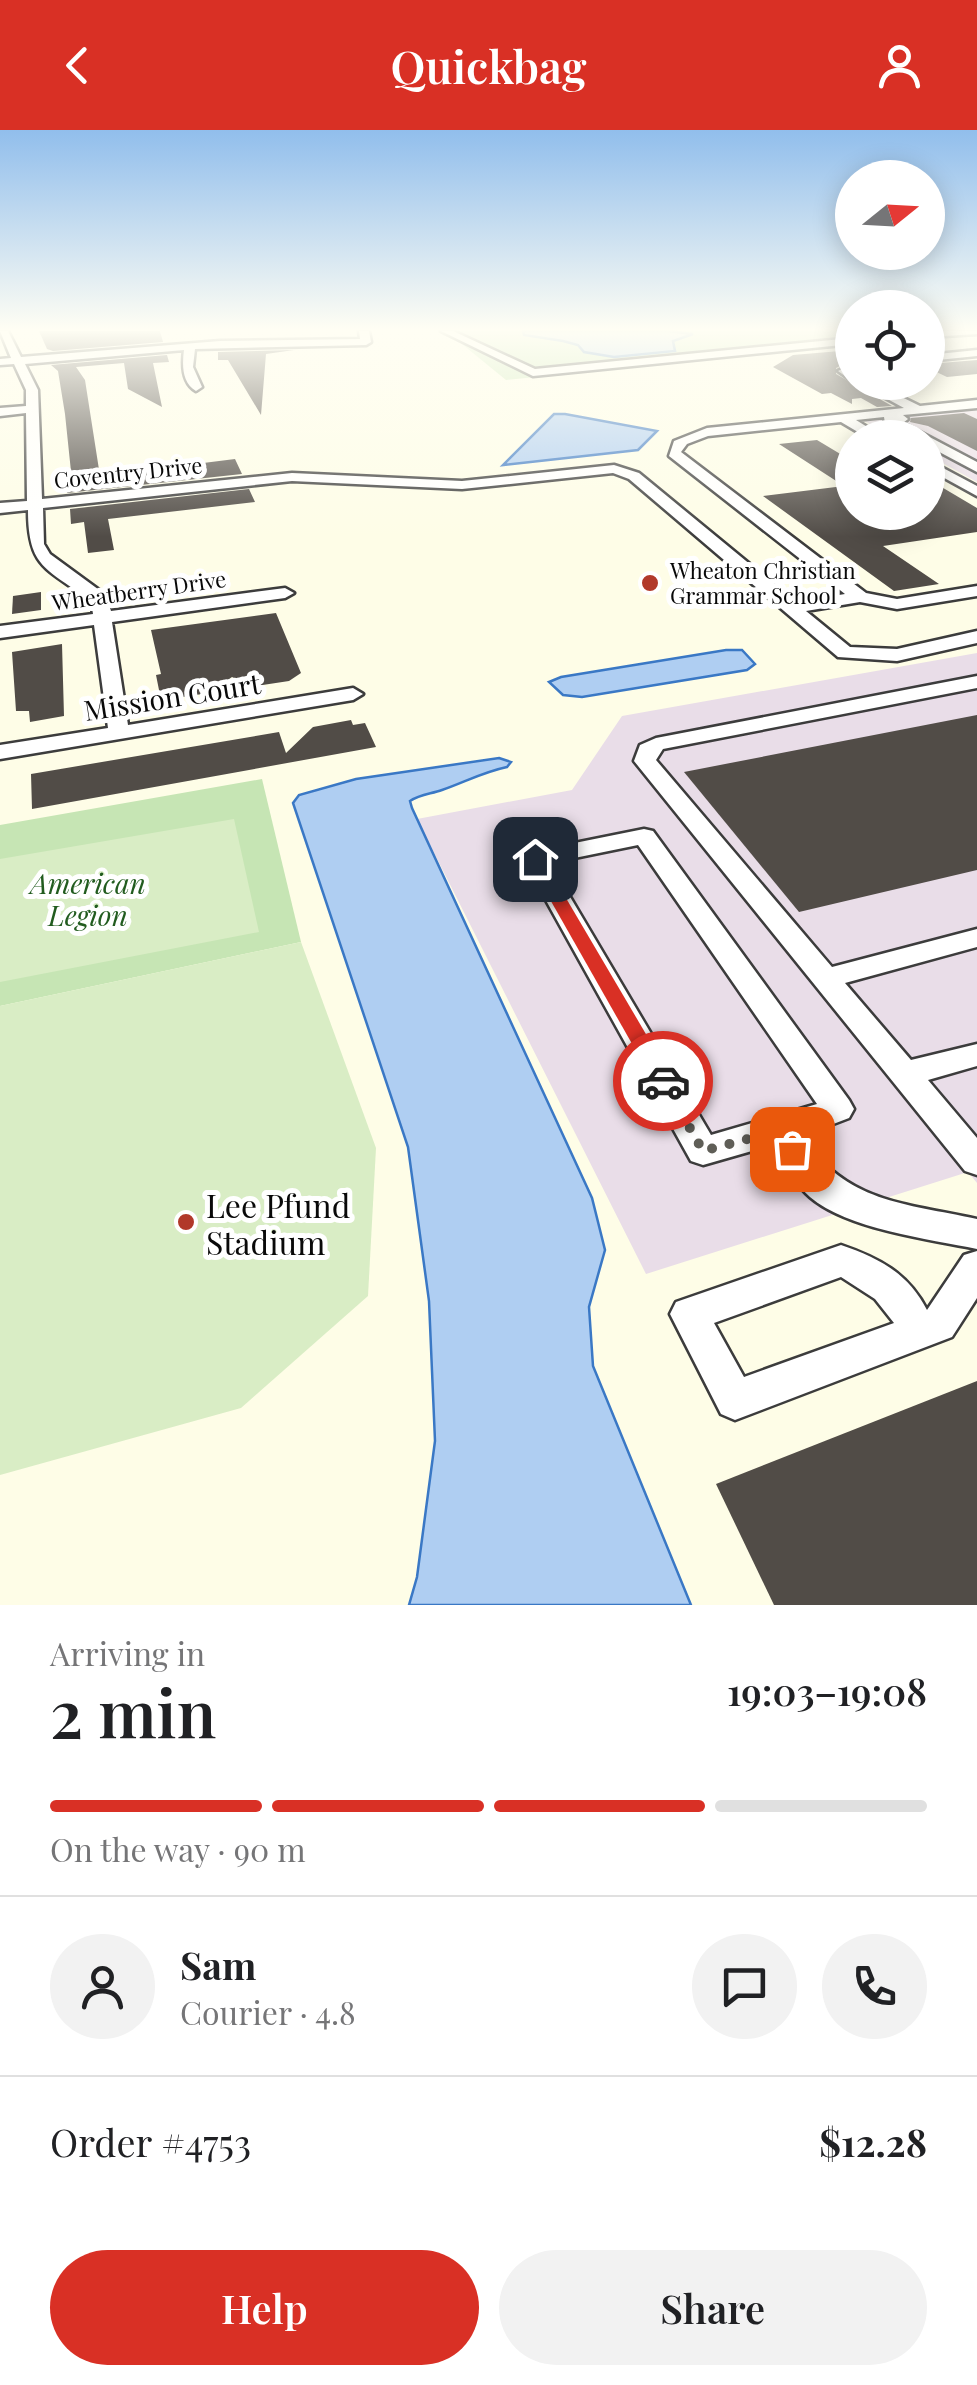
<!DOCTYPE html>
<meta charset="utf-8">
<style>
body{margin:0;font-family:"Playfair Display",serif;background:#f2f2f2;color:#202124;height:100vh;display:flex;flex-direction:column;font-size:38px;white-space:nowrap}
*{box-sizing:border-box;margin:0}
p{font-size:32px;color:#757577}
.icon{flex:none;width:55px;height:55px;fill:none;stroke:currentColor;stroke-width:2;stroke-linecap:round;stroke-linejoin:round}
.map{position:relative;height:1475px;overflow:hidden}
.drawer{display:flex;flex-direction:column;background:#fff;flex:1}
.drawer>*{flex:none}
.needle{width:65px;rotate:72deg}
.buttons{position:absolute;left:835px;top:30px;display:grid;gap:20px}
.buttons a{display:grid;place-items:center;width:110px;height:110px;border-radius:50%;background:#fff;box-shadow:0 5px 25px #0003;font-size:50px}
.pin{position:absolute;display:grid;place-items:center;width:85px;height:85px;color:#fff;margin:-42px;border-radius:20px;box-shadow:0 5px 15px #0006}
.courier{position:absolute;display:grid;place-items:center;width:100px;height:100px;margin:-50px;border:8px solid #d93025;border-radius:50%;background:#fff;color:#222;box-shadow:0 2px 12px #0007}
.headline em{font-style:normal;font-weight:600}
.headline div{display:flex;flex-direction:column-reverse}
.headline{display:flex;align-items:center;justify-content:space-between;height:170px;padding:0 50px}
h1{font-size:65px;font-weight:600;line-height:75px}
.bar{display:grid;grid-template-columns:repeat(4,1fr);gap:15px 10px;align-content:center;height:120px;padding:0 50px}
.bar i{height:12px;border-radius:8px;background:#e0e0e0}
.bar .selected{background:#d93025}
.bar p{grid-column:span 4}
.line{display:flex;align-items:center;gap:25px;padding:0 50px;border-top:2px solid #e0e0e0}
.line div{flex:1}
.round{display:grid;place-items:center;flex:none;width:105px;height:105px;border-radius:52px;background:#f2f2f2}
.cta{display:flex;gap:20px;margin-top:auto;padding:20px 50px}
.cta a{flex:1;height:115px;border-radius:60px;background:#d93025;color:#fff;font-size:40px;font-weight:600;line-height:115px;text-align:center}
.cta a+a{background:#f2f2f2;color:#202124}
header{display:flex;justify-content:space-between;align-items:center;height:130px;padding:0 50px;background:#d93025;color:#fff;font-size:45px;font-weight:600}
.map>svg:first-child{display:block}
.industrial{fill:#e9dde8}
.green{fill:#c6e5b4}
.pitch{fill:#d9edc5}
.water{fill:#afcef2;stroke:#3a78c5;stroke-width:2.5}
.building{fill:#514c47}
.lines{fill:none;stroke-linecap:round;stroke-linejoin:round}
.minor-casing{stroke:#3c3c3c;stroke-width:5}
.minor{fill:#fff;fill-rule:evenodd}
.route{fill:#d93025}
.done{stroke:#5f5e57;stroke-width:10;stroke-dasharray:0 18}
.poi-dot{fill:#b1392a;stroke:#fff;stroke-width:4}
.labels{text-anchor:middle;dominant-baseline:central;stroke-width:10;stroke-linejoin:round;paint-order:stroke}
.far-street-label{font-size:22px;fill:#090909;stroke:#fff}
.far-poi-label{font-size:22px;fill:#090909;stroke:#fff;text-anchor:start}
.street-label{font-size:28px;fill:#090909;stroke:#fff}
.park-label{font-size:28px;font-style:italic;fill:#225c1f;stroke:#fff}
.near-poi-label{font-size:32px;fill:#090909;stroke:#fff;text-anchor:start}
</style>
<header><svg class="icon" aria-label="back" viewBox="0 0 24 24"><path d="M15 5l-7 7 7 7"/></svg>Quickbag<svg class="icon" aria-label="person" viewBox="0 0 24 24"><circle cx="12" cy="8" r="4"/><path d="M4 21q1-7 8-7t8 7"/></svg></header>
<div class="map">
<svg width="977" height="1475" viewBox="0 0 977 1475">
<rect width="100%" height="100%" fill="#fefde7"/>
<!-- industrial -->
<g class="industrial">
<polygon points="977,275 977,352 928,325 928,308 895,307 857,287"/>
<polygon points="977,523 977,1053 968,1042 646,1144 417,689 572,660 622,586"/>
</g>
<!-- green -->
<g class="green">
<polygon points="446,201 852,201 852,216 506,250"/>
<polygon points="262,649 301,812 0,876 0,695"/>
</g>
<!-- pitch -->
<g class="pitch">
<polygon points="234,689 259,802 0,852 0,729"/>
<polygon points="301,812 376,1018 368,1166 241,1278 0,1345 0,876"/>
</g>
<!-- water -->
<g class="water">
<polygon points="523,201 667,201 693,204 673,211 675,221 614,227 584,222 578,215 563,211 524,205"/>
<polygon points="554,284 565,284 657,301 638,320 503,335"/>
<polygon points="726,520 742,520 755,534 747,540 582,567 563,565 549,552 561,547"/>
<path d="M499 628 511 632 507 637C483 642 465 652 442 660 431 664 420 664 410 671L412 678 592 1068 605 1120 589 1177 593 1236 691 1475H409L417 1447 435 1311 429 1171 408 1017 293 673 299 665 356 649Z"/>
</g>
<!-- building -->
<g class="building">
<polygon points="39,201 160,201 163,212 53,221 47,219"/>
<polygon points="294,220 266,224 261,285 228,230 218,230 218,222"/>
<polygon points="852,220 852,230 836,238 836,244 892,276 877,277 861,268 852,269 852,274 831,263 822,264 773,237 793,225"/>
<polygon points="167,225 169,232 153,233 162,277 128,259 124,233 76,237 85,250 100,346 235,329 242,344 67,363 66,351 72,351 65,284 58,241 51,235"/>
<polygon points="977,230 977,244 947,247 928,238 928,234"/>
<polygon points="964,283 977,289 977,321 928,296 910,292 911,288"/>
<polygon points="817,310 852,331 852,382 928,382 928,349 977,378 977,402 883,416 939,454 894,461 763,366 844,356 779,314"/>
<polygon points="249,359 255,372 108,389 114,420 88,423 84,392 71,394 70,379"/>
<polygon points="41,462 41,480 12,484 13,466"/>
<polygon points="276,483 301,543 289,551 256,556 255,552 245,553 232,547 209,563 169,569 160,565 156,545 161,544 151,500"/>
<polygon points="62,514 64,586 30,592 29,581 16,581 12,522"/>
<polygon points="977,585 977,740 799,782 684,642"/>
<polygon points="351,590 353,595 365,593 376,617 32,679 31,644 279,602 286,623 313,597"/>
<polygon points="977,1251 977,1475 774,1475 716,1354"/>
</g>
<g class="lines">
<defs>
<g id="minor">
<path d="M0 201H8L21 227 220 211 360 209 359 201H369L371 212 366 215 195 219 193 237 202 257 196 261C182 253 182 235 184 220L25 234 38 260 42 369 292 343 462 351 614 335 639 343 796 472 845 464 669 326 674 311 707 298 904 278 856 252H871L920 276 977 270V278L903 285 908 289 903 293 977 332V342L928 316V308H910L885 293 884 287 856 290 885 308H868L841 292 708 306 687 314 681 322 866 463 897 469 977 456V466L897 479 860 472 806 481 850 517 897 519 977 501V513L897 531 838 527 629 349 613 343 462 359 292 351 43 378 44 414 50 424 106 465 111 481 285 458 294 463 285 468 112 492 128 595 353 558 363 564 353 570 0 629V615L108 598 94 495 0 508V496L93 484 91 471C47 438 28 439 28 380L0 383V373L27 371 26 283 0 286V278L26 276V260L14 234 0 235V229L11 228Z"/>
<polygon points="441,201 453,201 535,239 852,208 852,214 533,246"/>
<polygon points="928,201 977,201 977,204 928,207"/>
<polygon points="977,220 977,226 928,231 928,225"/>
<polygon points="852,234 852,251 838,241"/>
<polygon points="928,330 977,356 977,366 928,339"/>
<polygon points="977,546 977,558 663,619 656,630 832,837 977,799 977,817 845,853 911,930 977,914 977,936 928,950 977,1008 977,1045 965,1041 634,631 640,615 656,608"/>
<path d="M644 699 653 701 849 970 854 979 849 988 802 1006C846 1073 904 1073 977 1089V1119C929 1109 847 1099 810 1067 794 1053 784 1033 773 1015L703 1035 691 1031 523 729 535 721ZM638 715 817 974 711 1005 550 733Z"/>
<path d="M841 1115C879 1128 908 1143 927 1180L964 1125 977 1121V1168L952 1207 735 1290 721 1284 670 1184 676 1172ZM841 1147 875 1169 894 1193 744 1247 714 1193Z"/>
</g>
</defs>
<!-- minor casing -->
<use href="#minor" class="minor-casing"/>
<!-- minor -->
<use href="#minor" class="minor"/>
</g>
<!-- sky -->
<linearGradient id="sky" x2="0" y2="1"><stop stop-color="#91beec"/><stop offset="0.49" stop-color="#fffef4"/><stop offset="1" stop-color="#fffef4" stop-opacity="0"/></linearGradient>
<rect width="977" height="407" fill="url(#sky)"/>
<!-- route -->
<polygon class="route" points="535,724 543,729 670,945 670,956 656,956 527,729"/>
<g class="lines">
<!-- done -->
<polyline class="done" points="663,951 703,1021 781,1000 792,1019"/>
</g>
<!-- markers -->
<g class="poi-dot">
<circle cx="650" cy="453" r="10"/>
<circle cx="186" cy="1092" r="10"/>
</g>
<g class="labels">
<!-- far-street labels -->
<g class="far-street-label">
<text transform="translate(128 342) rotate(-6)">Coventry Drive</text>
<text transform="translate(139 460) rotate(-8)">Wheatberry Drive</text>
</g>
<!-- far-poi labels -->
<g class="far-poi-label">
<text x="670" y="440">Wheaton Christian<tspan x="670" dy="25">Grammar School</tspan></text>
</g>
<!-- street labels -->
<g class="street-label">
<text transform="translate(172 566) rotate(-9)">Mission Court</text>
</g>
<!-- park labels -->
<g class="park-label">
<text x="88" y="752">American<tspan x="88" dy="32">Legion</tspan></text>
</g>
<!-- near-poi labels -->
<g class="near-poi-label">
<text x="206" y="1074">Lee Pfund<tspan x="206" dy="37">Stadium</tspan></text>
</g>
</g>
</svg>
<div class="buttons">
<a><svg class="needle" viewBox="-14 -14 28 28"><path d="M0-13l5 13h-10z" fill="#e53935"/><path d="M0 13l5-13h-10z" fill="#757577"/></svg></a>
<a><svg class="icon" aria-label="locate" viewBox="0 0 24 24"><circle cx="12" cy="12" r="6"/><path d="M12 2v4M12 18v4M2 12h4M18 12h4"/></svg></a>
<a><svg class="icon" aria-label="layers" viewBox="0 0 24 24"><path d="M12 4l9 5-9 5-9-5zM3 14l9 5 9-5"/></svg></a>
</div>
<div class="pin" style="left:792px;top:1019px;background:#ea580c"><svg class="icon" aria-label="bag" viewBox="0 0 24 24"><path d="M5 8h14l-1 12H6zM9 8a3 3 0 0 1 6 0"/></svg></div>
<div class="pin" style="left:535px;top:729px;background:#1f2937"><svg class="icon" aria-label="home" viewBox="0 0 24 24"><path d="M3 11l9-7 9 7M6 9v11h12V9"/></svg></div>
<div class="courier" style="left:663px;top:951px"><svg class="icon" aria-label="car" viewBox="0 0 24 24"><path d="M5 17H2v-5l4-1 3-4h7l3 4 3 1v5h-3M9 17h6M6 11h13"/><circle cx="7" cy="17" r="2"/><circle cx="17" cy="17" r="2"/></svg></div>
</div>
<section class="drawer">
<div class="headline"><div><h1>2 min</h1><p>Arriving in</p></div><em>19:03–19:08</em></div>
<div class="bar"><i class="selected"></i><i class="selected"></i><i class="selected"></i><i></i><p>On the way · 90 m</p></div>
<div class="line" style="height:180px"><a class="round"><svg class="icon" aria-label="person" viewBox="0 0 24 24"><circle cx="12" cy="8" r="4"/><path d="M4 21q1-7 8-7t8 7"/></svg></a><div><b>Sam</b><p>Courier · 4.8</p></div><a class="round"><svg class="icon" aria-label="chat" viewBox="0 0 24 24"><path d="M4 5h16v11H9l-5 4z"/></svg></a><a class="round"><svg class="icon" aria-label="phone" viewBox="0 0 24 24"><path d="M5 4h4l2 5-3 2q2 4 5 5l2-3 5 2v4C11 20 4 13 5 4z"/></svg></a></div>
<div class="line" style="height:130px"><div>Order #4753</div><b>$12.28</b></div>
<div class="cta"><a>Help</a><a>Share</a></div>
</section>
